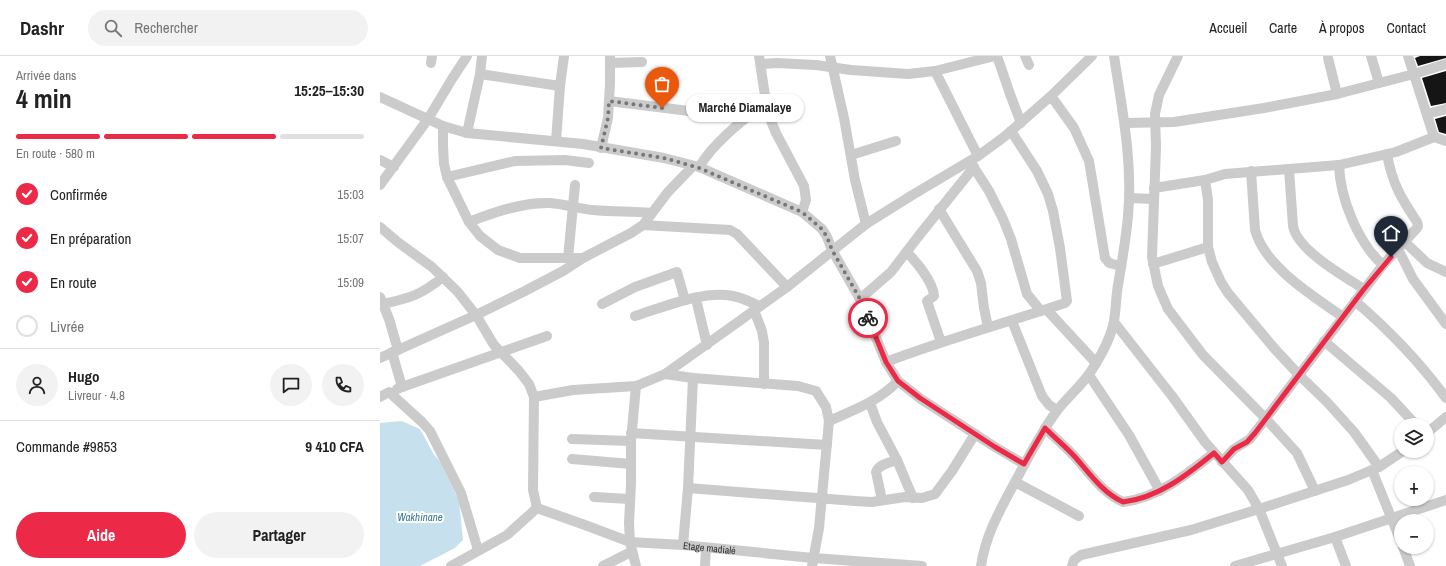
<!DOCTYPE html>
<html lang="fr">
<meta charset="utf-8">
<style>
body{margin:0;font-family:"Archivo Narrow",sans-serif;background:#f2f2f2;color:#222;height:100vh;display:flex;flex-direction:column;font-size:15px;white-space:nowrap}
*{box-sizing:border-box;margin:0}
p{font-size:13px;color:#767676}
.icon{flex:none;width:22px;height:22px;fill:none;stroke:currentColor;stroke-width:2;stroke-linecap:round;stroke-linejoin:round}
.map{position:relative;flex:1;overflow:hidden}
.drawer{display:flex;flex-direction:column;background:#fff;width:380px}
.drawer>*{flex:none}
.fabs{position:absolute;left:1014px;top:362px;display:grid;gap:8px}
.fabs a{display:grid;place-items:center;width:40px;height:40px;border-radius:50%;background:#fff;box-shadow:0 1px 3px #0004;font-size:20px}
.pin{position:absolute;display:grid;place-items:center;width:34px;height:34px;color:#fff;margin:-41px -17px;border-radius:50% 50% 50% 0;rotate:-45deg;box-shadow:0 0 4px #0007}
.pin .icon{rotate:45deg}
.courier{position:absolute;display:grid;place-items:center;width:40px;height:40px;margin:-20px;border:3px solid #ec2946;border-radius:50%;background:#fff;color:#222;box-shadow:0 1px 5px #0007}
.bubble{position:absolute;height:28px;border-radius:14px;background:#fff;box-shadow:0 1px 3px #0004;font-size:13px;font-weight:700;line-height:28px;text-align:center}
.head em{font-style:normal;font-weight:700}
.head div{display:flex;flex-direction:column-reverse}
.head{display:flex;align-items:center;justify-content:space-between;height:68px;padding:0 16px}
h1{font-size:26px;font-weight:700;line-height:30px}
.bar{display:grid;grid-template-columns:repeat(4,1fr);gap:6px 4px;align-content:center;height:48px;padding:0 16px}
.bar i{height:5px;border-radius:3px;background:#e0e0e0}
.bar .selected{background:#ec2946}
.bar p{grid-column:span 4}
.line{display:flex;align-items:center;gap:10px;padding:0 16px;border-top:1px solid #e0e0e0}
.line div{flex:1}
.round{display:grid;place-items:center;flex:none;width:42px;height:42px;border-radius:21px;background:#f2f2f2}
ol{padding:0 16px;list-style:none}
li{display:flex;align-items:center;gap:12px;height:44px}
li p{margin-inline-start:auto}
li .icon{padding:4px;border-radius:50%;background:#ec2946;color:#fff;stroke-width:4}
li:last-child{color:#767676}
li i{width:22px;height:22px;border:2px solid #e0e0e0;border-radius:50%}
.action{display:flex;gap:8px;margin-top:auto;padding:8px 16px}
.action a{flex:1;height:46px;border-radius:24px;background:#ec2946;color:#fff;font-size:16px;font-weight:700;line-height:46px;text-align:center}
.action a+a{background:#f2f2f2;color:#222}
header{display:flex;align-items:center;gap:24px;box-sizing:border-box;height:56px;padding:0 20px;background:#fff;border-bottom:1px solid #e0e0e0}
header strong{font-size:19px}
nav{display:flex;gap:22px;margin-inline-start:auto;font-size:14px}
.search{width:280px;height:36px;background:#f2f2f2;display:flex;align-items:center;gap:10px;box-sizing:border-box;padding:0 14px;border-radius:22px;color:#767676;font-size:15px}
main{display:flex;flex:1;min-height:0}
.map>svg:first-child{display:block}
.water{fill:#c6e1ed}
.building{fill:#151515}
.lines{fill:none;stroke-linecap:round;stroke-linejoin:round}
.street{stroke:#cbcbcb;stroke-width:10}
.done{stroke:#777;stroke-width:4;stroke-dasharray:0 7.2}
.route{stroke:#ec2946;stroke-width:5}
.labels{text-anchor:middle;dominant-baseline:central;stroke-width:4;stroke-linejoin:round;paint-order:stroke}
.street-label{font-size:10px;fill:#2e2e2e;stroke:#fff}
.water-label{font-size:11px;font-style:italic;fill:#397793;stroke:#fff}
</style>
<header>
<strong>Dashr</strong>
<div class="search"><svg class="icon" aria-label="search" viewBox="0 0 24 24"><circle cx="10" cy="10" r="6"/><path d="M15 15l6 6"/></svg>Rechercher</div>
<nav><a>Accueil</a><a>Carte</a><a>À propos</a><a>Contact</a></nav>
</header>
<main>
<section class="drawer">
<div class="head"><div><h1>4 min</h1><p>Arrivée dans</p></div><em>15:25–15:30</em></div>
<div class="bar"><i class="selected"></i><i class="selected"></i><i class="selected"></i><i></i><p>En route · 580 m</p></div>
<ol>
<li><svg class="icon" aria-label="check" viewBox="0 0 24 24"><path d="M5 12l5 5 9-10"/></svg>Confirmée<p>15:03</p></li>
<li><svg class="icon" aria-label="check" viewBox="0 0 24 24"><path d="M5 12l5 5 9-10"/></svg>En préparation<p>15:07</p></li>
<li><svg class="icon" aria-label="check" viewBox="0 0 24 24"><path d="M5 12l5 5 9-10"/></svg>En route<p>15:09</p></li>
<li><i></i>Livrée</li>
</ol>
<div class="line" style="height:72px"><a class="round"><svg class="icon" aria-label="person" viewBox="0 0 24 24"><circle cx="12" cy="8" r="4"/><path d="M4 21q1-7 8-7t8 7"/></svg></a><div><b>Hugo</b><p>Livreur · 4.8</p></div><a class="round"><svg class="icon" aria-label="chat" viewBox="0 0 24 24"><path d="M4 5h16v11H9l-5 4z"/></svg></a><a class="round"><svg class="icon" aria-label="phone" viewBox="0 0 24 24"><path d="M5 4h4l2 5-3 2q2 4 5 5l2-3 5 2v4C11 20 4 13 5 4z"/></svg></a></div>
<div class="line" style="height:52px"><div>Commande #9853</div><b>9 410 CFA</b></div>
<div class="action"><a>Aide</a><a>Partager</a></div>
</section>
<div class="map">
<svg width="1066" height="510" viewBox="0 0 1066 510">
<rect width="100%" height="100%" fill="#fff"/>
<!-- water -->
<polygon class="water" points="22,365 40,373 53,397 60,406 79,445 83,484 75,492 40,510 0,510 0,367"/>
<!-- building -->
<g class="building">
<polygon points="1040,0 1066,0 1066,2 1038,10 1035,2"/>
<polygon points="1066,15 1066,47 1051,50 1042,22"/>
<polygon points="1066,60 1066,78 1059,76 1055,63"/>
</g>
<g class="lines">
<!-- street -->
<g class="street">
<polyline points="379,0 386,46 391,65 396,77 424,130 426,144 422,156"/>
<polyline points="450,0 464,62 475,124 486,168"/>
<polyline points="617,0 630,38 641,67"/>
<polyline points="645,0 649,9"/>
<polyline points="798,0 779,39 775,58 776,91 772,201 778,230 788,253 823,299 886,363 917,397 935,435"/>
<polyline points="991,0 999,27"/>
<polyline points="1028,0 1054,81"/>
<polyline points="948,2 957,38"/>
<polyline points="51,7 52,0"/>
<polyline points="230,7 262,6"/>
<polyline points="381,8 397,7 436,9 471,14 528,18 555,15 615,0"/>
<polyline points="555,15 598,100"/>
<polyline points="100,18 180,30"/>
<polyline points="671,40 694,72 709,105 725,202 729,207 741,210"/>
<polyline points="0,41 63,70 87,77 203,88 284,102 319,111 422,156 442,173 447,181 452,194 480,243"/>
<polyline points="229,45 309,55"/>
<polyline points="1047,58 1066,53"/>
<polyline points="745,67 794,66 884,52 957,38 1034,18 1066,8"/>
<polyline points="63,70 63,90 64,108 67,121 89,166 100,180 118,194 140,202 203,202"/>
<polyline points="87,77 100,18 102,0"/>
<polyline points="176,85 180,30 184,0"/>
<polyline points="221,92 228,62 230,27 230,0"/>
<polyline points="471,99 516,85"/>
<polyline points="0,104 14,111"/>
<polyline points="591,107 609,135 623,163 631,183 647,238 661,255"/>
<path d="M959 109C960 142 978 187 1003 209"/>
<path d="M319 111C335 85 362 65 386 46"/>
<polyline points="594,111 541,177 511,216 480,243 506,306 518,325 541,343 615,391 644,408"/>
<path d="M909 113 913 170C917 194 965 221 984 233"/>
<path d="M871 115 875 174C885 211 933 240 963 261"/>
<polyline points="67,121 135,105 185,104 209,107"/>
<polyline points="825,124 828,144 828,191 832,206 841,226 848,237 894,292 919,319 947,346 974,376 999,411"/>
<polyline points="0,129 48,63 72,23 87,0"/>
<polyline points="774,132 825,124 845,118 959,109 1016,96 1054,81 1066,85"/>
<polyline points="749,142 774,143"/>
<polyline points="559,153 597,215 601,227 604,252 608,271"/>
<path d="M89 166C114 156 143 146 170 147 185 148 199 153 213 154 233 156 252 155 272 157"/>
<polyline points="263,169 350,174 357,178 407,231"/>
<polyline points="0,171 19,187 52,211 77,235 96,259 114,289 139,315 149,328 154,341 153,434 157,452"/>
<polyline points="1025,186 1047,207 1066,216"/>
<polyline points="1018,193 1033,223 1066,268"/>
<path d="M527 196C536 206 553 225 554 240L547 245 561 286"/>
<polyline points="188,202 195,129"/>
<polyline points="773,208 828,191"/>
<polyline points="0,241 9,263 18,294"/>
<polyline points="316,243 327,289"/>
<path d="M975 245C1010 275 1039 305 1066 342"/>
<path d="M3 248C30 242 41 239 63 221"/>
<polyline points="222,248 255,231 297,216 305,244"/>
<polyline points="374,254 382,275 384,287 384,328"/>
<polyline points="667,254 716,307"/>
<path d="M255 260C284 251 323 234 353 240 363 242 371 246 379 250"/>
<polyline points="632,265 662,340 669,349 677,354"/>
<polyline points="734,266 792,340 825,386 868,434 879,453 902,510"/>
<polyline points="944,285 1011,342 1036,369"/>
<polyline points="12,296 22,331 17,333"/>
<polyline points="0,302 96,259 143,236 183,215 203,202 251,177 263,169 288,136 313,110"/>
<path d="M506 306C566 283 626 267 685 247L687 245 680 192 673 155 668 138 657 115 631 75"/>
<polyline points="285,318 313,322 418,330 436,335 446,351 449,365 439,472 432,510"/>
<polyline points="709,319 749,379 780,435"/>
<polyline points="22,331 167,280"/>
<polyline points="0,341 9,336 42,366 50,375 81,437 98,494"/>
<polyline points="154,341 193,334 256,330"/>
<polyline points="490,347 497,366 517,404 533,442"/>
<path d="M449 365C474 354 499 345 518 325"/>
<path d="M665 372C675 382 686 391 696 402 710 418 723 437 743 446 778 442 807 418 834 397"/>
<polyline points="251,377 447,389"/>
<polyline points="1047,377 1066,361"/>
<polyline points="192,383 251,385"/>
<polyline points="192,403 251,408"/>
<path d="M842 406 854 393 870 383 1003 209 1037 172 1038 170 1037 166C1021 142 1012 127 1007 98"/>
<polyline points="992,414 1021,486"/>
<polyline points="635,426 699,460"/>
<polyline points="308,432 475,445 492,446 525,441 542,442 555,438 572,415 595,378"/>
<polyline points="214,441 250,443"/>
<path d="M502 444 496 416C499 408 509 407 517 404"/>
<polyline points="955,481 966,510"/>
<polyline points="303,489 308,432 313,322"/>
<polyline points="1023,491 1030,510"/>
<path id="s1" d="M71 510 127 479 157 452 205 469 250 486 303 489 433 502 542 510"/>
<polyline points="223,510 251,496"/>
<polyline points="256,510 250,486 249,467 251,428 251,385 256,330 285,318 407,231 486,168 534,138 598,100 624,81 671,40 712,0"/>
<polyline points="325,510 326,492"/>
<path d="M601 510C605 480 621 452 635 426 648 402 660 378 676 356 688 340 704 328 713 312 722 298 731 281 734 265 736 253 736 241 738 229 742 206 746 183 748 160 753 106 742 53 734 0"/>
<polyline points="692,510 694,504 701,499 811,474 879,453 968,424 999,411 1023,395"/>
<polyline points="855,510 955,481 1066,444"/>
</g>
</g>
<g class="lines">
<!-- done -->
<polyline class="done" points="282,52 229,45 228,62 221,92 284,102 319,112 422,156 442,173 447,181 452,194 480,243 488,262"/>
<!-- route -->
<path class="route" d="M488 262 506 306 518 325 540 342 615 391 644 408 665 372C675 382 686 391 696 402 710 418 723 437 743 446 778 442 807 419 834 397L842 406 854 393 867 386 875 377 984 233 1011 201"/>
</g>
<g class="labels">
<!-- street labels -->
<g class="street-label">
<text stroke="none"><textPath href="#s1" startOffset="283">Etage madialé</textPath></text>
</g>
<!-- water labels -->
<g class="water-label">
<text x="40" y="461">Wakhinane</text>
</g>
</g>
</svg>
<div class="fabs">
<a><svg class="icon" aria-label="layers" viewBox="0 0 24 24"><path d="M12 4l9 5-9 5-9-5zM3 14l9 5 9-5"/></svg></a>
<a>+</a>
<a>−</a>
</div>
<div class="pin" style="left:282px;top:52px;background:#ea580c"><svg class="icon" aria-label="bag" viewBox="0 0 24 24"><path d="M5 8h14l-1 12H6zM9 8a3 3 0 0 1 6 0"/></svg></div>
<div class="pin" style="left:1011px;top:201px;background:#1f2937"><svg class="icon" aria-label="home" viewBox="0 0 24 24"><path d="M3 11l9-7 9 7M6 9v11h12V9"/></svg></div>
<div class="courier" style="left:488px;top:262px"><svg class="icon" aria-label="bike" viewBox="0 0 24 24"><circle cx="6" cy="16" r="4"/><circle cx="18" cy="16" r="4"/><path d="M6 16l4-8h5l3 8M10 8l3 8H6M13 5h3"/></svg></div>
<div class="bubble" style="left:306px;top:38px;width:118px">Marché Diamalaye</div>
</div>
</main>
